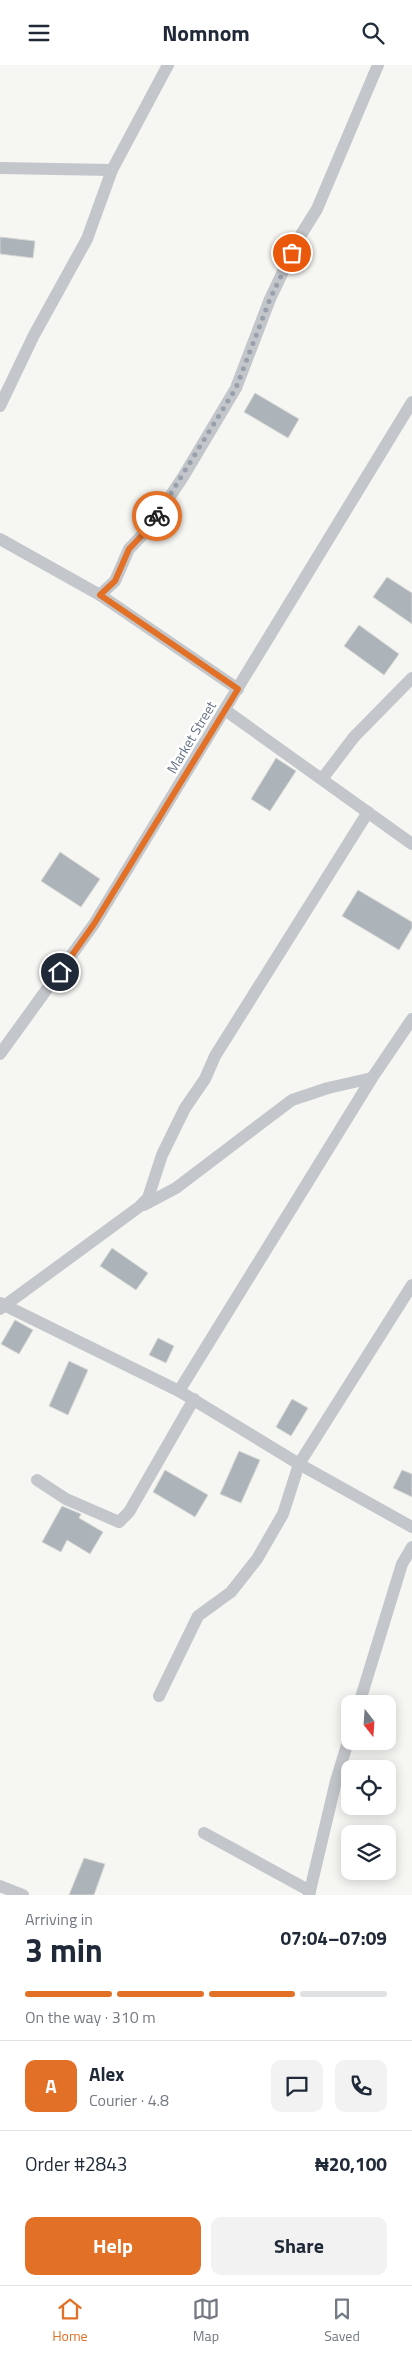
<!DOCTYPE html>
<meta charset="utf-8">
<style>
body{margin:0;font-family:"Titillium Web",sans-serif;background:#f2f2f3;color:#1f2937;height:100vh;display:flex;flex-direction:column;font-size:19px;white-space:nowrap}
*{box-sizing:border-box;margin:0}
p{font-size:16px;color:#747a83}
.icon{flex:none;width:28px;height:28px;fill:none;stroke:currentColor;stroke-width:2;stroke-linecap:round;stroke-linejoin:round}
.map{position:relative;height:1830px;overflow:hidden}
.side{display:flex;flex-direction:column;background:#fff;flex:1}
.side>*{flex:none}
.needle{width:32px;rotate:163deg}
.fabs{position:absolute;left:341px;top:1630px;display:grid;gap:10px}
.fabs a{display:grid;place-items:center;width:55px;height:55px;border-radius:10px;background:#fff;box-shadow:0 2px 12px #0003;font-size:25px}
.pin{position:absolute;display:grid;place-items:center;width:42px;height:42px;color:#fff;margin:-21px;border:2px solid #fff;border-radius:50%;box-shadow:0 1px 5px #0007}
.courier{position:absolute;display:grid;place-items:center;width:50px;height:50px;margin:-25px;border:4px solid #e27127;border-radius:50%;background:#fff;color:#222;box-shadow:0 1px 6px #0007}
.overview em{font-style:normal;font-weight:700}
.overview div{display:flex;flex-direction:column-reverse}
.overview{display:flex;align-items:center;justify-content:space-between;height:85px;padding:0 25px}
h1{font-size:32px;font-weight:700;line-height:38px}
.bar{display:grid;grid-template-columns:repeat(4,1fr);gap:8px 5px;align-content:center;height:60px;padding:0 25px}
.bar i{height:6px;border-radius:4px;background:#e0e1e3}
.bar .current{background:#e27127}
.bar p{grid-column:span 4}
.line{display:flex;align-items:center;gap:12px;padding:0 25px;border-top:1px solid #e0e1e3}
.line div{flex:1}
.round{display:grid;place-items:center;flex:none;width:52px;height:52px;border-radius:10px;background:#f2f2f3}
.cta{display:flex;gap:10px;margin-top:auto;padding:10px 25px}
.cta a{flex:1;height:58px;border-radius:10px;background:#e27127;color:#fff;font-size:20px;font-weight:700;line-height:58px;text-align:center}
.cta a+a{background:#f2f2f3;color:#1f2937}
header{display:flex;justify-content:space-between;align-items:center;height:65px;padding:0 25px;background:#fff;font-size:22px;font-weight:700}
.tab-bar{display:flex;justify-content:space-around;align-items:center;height:70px;border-top:1px solid #e0e1e3;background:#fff;font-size:14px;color:#747a83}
.tab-bar a{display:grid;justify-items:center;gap:2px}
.tab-bar .current{color:#e27127}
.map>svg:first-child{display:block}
.building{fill:#acb3b9;stroke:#d7d8d5}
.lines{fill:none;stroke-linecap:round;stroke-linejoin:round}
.minor{stroke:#c3c6ca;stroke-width:12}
.done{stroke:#98a0ab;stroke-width:5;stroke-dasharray:0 9}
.route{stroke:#e27127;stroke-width:6}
.labels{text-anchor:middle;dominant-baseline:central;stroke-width:5;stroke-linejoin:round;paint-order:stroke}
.street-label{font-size:14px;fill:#657184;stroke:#fff}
</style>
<header><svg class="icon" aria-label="menu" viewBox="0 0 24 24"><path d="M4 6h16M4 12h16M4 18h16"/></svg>Nomnom<svg class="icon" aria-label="search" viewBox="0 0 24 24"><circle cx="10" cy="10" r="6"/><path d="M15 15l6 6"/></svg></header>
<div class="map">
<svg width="412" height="1830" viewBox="0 0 412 1830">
<rect width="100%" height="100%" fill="#f6f6f3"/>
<!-- building -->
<g class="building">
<polygon points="0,172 35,176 33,193 0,189"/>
<polygon points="255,328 299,354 288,373 244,347"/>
<polygon points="387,512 412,528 412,559 373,532"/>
<polygon points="359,560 399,589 384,610 344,581"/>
<polygon points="276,693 296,706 270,746 251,734"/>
<polygon points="60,787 100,814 81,842 41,816"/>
<polygon points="358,825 412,857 412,863 399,885 342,851"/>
<polygon points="112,1183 148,1208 136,1225 100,1201"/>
<polygon points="15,1255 33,1265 19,1289 1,1279"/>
<polygon points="158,1273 174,1281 166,1298 149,1290"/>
<polygon points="69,1296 88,1305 68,1350 49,1341"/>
<polygon points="292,1334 308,1343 291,1371 276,1362"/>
<polygon points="239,1386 260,1395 241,1438 220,1429"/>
<polygon points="165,1405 208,1430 195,1452 153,1427"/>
<polygon points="402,1405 412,1409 412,1432 393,1423"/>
<polygon points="62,1441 81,1449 79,1453 103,1467 90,1489 67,1475 61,1487 42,1477"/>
<polygon points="84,1793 105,1799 94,1830 69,1830"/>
</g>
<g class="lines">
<!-- minor -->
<g class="minor">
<polyline points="0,103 112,105"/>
<polyline points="0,341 34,270 87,174 112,105 168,0"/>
<polyline points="0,474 100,530 238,624"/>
<polyline points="100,530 115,516 129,484 149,463 183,412 236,323 270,234 299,173 317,144 378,0"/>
<polyline points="225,645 412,779"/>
<polyline points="322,714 354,672 412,613"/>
<polyline points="0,989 94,859 412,337"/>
<polyline points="144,1140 176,1123 292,1035 328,1023 372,1013"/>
<polyline points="0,1238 179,1326 299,1399 412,1462"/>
<polyline points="0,1244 139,1142 148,1133 162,1090 185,1043 205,1014 215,991 368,747"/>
<polyline points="179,1326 372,1013 412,954"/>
<polyline points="37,1415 66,1434 119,1457 129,1447 194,1334"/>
<polyline points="159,1631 198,1551 231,1527 257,1494 283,1449 299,1399 412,1220"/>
<polyline points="359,1639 402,1499 412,1482"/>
<polyline points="204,1768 310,1826"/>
<polyline points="0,1821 23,1830"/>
<polyline points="309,1830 336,1716 350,1670"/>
</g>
</g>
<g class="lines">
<!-- done -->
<polyline class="done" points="157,451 236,323 270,234 292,188"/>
<!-- route -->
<polyline class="route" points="60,907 94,859 238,624 100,530 115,516 129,484 149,463 157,451"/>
</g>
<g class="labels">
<!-- street labels -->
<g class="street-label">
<text transform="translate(191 672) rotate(-59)">Market Street</text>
</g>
</g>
</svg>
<div class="fabs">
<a><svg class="needle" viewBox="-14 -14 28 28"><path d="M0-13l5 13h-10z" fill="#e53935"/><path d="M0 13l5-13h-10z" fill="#747a83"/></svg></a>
<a><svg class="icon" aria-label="locate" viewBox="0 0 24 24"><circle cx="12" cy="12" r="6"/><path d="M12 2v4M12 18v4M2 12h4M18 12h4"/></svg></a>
<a><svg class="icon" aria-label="layers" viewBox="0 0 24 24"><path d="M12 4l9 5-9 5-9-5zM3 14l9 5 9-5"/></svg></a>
</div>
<div class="pin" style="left:292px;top:188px;background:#ea580c"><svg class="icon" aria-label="bag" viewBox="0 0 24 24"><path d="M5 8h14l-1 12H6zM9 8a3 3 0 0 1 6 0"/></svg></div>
<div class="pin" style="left:60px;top:907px;background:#1f2937"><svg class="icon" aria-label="home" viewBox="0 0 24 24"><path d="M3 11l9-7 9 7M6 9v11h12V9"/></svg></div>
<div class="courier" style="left:157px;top:451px"><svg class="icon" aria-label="bike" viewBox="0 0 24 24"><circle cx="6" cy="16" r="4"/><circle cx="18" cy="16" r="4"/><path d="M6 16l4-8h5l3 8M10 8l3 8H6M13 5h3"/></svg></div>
</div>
<section class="side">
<div class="overview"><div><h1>3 min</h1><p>Arriving in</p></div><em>07:04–07:09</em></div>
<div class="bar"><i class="current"></i><i class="current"></i><i class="current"></i><i></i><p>On the way · 310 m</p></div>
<div class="line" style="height:90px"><b class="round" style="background:#e27127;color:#fff">A</b><div><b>Alex</b><p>Courier · 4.8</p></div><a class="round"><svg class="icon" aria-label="chat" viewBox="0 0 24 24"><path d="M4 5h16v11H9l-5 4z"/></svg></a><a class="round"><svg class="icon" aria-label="phone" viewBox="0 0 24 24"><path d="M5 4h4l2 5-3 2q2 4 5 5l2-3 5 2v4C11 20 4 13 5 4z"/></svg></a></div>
<div class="line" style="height:65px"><div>Order #2843</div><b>₦20,100</b></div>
<div class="cta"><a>Help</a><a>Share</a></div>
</section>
<nav class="tab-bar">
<a class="current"><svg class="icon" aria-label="home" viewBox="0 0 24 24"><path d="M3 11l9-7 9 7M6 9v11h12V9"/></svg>Home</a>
<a><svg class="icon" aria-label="map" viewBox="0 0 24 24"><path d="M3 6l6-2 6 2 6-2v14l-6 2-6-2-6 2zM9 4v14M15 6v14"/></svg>Map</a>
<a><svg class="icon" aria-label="saved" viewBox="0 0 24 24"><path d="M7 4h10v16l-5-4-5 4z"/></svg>Saved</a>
</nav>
